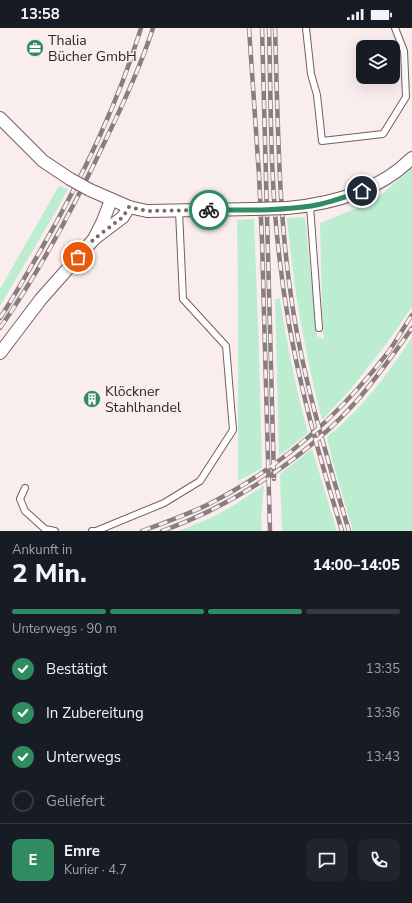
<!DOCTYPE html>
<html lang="de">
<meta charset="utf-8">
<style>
body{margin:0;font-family:"Nunito Sans",sans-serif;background:#20242c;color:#f1f3f6;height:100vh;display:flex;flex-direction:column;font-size:15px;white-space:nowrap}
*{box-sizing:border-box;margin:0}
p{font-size:13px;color:#9ea1a6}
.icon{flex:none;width:22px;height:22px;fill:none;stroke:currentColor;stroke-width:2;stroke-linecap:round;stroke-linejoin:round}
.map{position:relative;height:503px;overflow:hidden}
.drawer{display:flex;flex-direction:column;background:#171b24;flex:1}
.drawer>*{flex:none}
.buttons{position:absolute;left:356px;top:12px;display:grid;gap:8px}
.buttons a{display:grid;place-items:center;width:44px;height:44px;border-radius:8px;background:#171b24;box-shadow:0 4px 16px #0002;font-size:20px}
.pin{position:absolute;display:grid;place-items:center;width:34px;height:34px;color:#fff;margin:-17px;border:2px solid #fff;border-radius:50%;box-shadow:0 1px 4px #0007}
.courier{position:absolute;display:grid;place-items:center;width:40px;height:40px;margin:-20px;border:3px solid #318b61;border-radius:50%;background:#fff;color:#222;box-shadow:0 1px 5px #0007}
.headline em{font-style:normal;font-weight:800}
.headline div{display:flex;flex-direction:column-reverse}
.headline{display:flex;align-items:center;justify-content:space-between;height:68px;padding:0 12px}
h1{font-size:26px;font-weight:800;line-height:30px}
.bar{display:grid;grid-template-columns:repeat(4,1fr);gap:6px 4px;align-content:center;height:48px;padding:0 12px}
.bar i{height:5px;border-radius:3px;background:#363941}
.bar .current{background:#318b61}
.bar p{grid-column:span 4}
.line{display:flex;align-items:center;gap:10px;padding:0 12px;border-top:1px solid #363941}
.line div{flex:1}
.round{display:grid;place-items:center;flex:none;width:42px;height:42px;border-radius:8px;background:#20242c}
ol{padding:0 12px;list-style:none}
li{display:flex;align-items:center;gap:12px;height:44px}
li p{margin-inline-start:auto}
li .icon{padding:4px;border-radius:50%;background:#318b61;color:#fff;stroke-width:4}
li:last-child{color:#9ea1a6}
li i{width:22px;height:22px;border:2px solid #363941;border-radius:50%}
.status{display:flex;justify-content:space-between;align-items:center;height:28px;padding:0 20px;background:#171b24;direction:ltr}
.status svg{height:11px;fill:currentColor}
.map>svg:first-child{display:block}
.green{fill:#bcedd1}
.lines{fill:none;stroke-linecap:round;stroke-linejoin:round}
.lane-casing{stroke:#795d5f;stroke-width:8}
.street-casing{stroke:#795d5f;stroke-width:14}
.lane{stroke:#fff;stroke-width:6}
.street{stroke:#fff;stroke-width:12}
.rail-casing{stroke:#8a7d7e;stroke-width:4.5}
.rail{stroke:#faedee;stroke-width:3;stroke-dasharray:9;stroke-linecap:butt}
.street-bridge-casing{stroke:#795d5f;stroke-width:14;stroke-linecap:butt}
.street-bridge{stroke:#fff;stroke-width:12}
.done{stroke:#776a6b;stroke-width:4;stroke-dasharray:0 7.2}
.route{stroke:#318b61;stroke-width:5}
.labels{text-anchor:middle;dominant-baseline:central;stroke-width:3;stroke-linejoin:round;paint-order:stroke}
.poi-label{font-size:14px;fill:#302325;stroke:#faedee;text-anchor:start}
</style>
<div class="status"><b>13:58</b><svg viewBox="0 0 49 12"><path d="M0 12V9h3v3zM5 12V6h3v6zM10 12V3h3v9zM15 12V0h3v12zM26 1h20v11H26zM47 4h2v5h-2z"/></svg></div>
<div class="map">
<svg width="412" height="503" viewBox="0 0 412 503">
<rect width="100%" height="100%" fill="#faedee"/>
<!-- green -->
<g class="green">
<path d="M412 140V279L384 319 350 362 322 392C305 326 293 258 287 190L305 189 317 308 324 311 322 283 320 195 374 173Z"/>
<polygon points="59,158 68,161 59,178 0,278 0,261"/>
<polygon points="254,191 259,322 262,440 238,453 238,265 237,192"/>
<path d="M275 271H280C287 316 296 361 308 405L279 428Z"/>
<path d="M412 309V503H353L332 432 327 409C362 381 388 346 412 309Z"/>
<polygon points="312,421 337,503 282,503 280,446"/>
<polygon points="264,457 261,491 262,503 179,503 213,489 236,476"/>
</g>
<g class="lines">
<defs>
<g id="lane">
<polyline points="306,0 311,46 317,67 322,113 383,106 406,69 404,23 395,0"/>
<polyline points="310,178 319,300"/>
<polyline points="25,460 20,471 25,483 45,501 55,503"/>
<polyline points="92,503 96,503 164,475 200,453 233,402 226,318 183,271 179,183"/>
</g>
<g id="street">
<polyline points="0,90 43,133 70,151"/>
<polyline points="90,162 129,179 147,183 253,181"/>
<path d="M287 180C332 176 379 163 412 130"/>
<polyline points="95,209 103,193 111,172"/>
<polyline points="0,325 41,271 94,211 123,189 129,179"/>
</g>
</defs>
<!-- lane casing -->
<use href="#lane" class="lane-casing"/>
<!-- street casing -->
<use href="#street" class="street-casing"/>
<!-- lane -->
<use href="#lane" class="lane"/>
<!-- street -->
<use href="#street" class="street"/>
<defs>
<g id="rail">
<polyline points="249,0 259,147 262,212 270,503"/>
<polyline points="262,0 274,451"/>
<path d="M269 0C271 75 270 151 279 226 284 272 292 318 303 363 314 410 328 457 342 503"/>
<path d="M275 0C278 90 278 180 291 268 302 348 326 426 349 503"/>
<path d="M0 290C14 269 26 247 39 225 80 154 117 79 141 0"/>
<path d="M0 300C42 240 77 173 108 107 125 72 141 37 153 0"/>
<path d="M142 503C164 495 186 487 207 477 279 441 340 387 389 323 397 312 404 299 412 287"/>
<path d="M162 503C235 477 310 427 361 368 379 346 396 323 412 300"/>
</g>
</defs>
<!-- rail casing -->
<use href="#rail" class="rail-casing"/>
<!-- rail -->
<use href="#rail" class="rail"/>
<defs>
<g id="street-bridge">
<polyline points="70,151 90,162"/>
<polyline points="253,181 287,180"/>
</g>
</defs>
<!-- street-bridge casing -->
<use href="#street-bridge" class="street-bridge-casing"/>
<!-- street-bridge -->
<use href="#street-bridge" class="street-bridge"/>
</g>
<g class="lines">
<!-- done -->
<polyline class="done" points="78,229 94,211 123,189 129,179 147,183 209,182"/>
<!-- route -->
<path class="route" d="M209 182C243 182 278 183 311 178 329 175 345 169 362 163"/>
</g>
<!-- icons -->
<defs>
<symbol id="office-disc" viewBox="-11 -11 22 22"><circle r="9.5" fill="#318b61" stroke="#faedee"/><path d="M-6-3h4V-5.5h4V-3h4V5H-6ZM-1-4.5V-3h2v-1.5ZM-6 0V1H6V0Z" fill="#fff"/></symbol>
<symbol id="building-disc" viewBox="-11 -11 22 22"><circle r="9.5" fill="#318b61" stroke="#faedee"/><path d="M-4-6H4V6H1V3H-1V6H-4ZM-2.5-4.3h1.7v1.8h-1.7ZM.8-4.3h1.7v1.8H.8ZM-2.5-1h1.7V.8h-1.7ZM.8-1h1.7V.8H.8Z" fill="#fff"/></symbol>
</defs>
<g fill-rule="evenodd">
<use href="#office-disc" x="25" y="10" width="20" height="20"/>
<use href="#building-disc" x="82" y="361" width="20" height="20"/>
</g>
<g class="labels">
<!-- poi labels -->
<g class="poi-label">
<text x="48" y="12">Thalia<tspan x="48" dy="16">Bücher GmbH</tspan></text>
<text x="105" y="363">Klöckner<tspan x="105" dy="16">Stahlhandel</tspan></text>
</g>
</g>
</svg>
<div class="buttons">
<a><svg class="icon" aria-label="layers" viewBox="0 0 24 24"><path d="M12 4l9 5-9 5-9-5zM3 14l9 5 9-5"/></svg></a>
</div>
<div class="pin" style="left:78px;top:229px;background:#ea580c"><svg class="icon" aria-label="bag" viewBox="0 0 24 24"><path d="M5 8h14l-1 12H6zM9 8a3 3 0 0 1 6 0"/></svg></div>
<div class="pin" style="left:362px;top:163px;background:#1f2937"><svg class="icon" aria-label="home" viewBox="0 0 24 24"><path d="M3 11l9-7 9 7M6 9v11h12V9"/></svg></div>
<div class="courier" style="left:209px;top:182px"><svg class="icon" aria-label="bike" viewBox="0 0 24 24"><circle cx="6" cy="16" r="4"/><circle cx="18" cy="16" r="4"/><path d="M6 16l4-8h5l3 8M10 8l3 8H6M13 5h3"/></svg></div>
</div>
<section class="drawer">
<div class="headline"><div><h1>2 Min.</h1><p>Ankunft in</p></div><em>14:00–14:05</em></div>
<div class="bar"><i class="current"></i><i class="current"></i><i class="current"></i><i></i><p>Unterwegs · 90 m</p></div>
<ol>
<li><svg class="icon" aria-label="check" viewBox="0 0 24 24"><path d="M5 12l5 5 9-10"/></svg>Bestätigt<p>13:35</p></li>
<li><svg class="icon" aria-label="check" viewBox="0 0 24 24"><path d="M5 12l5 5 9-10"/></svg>In Zubereitung<p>13:36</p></li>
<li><svg class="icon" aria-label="check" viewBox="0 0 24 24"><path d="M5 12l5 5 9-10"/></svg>Unterwegs<p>13:43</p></li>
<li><i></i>Geliefert</li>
</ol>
<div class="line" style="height:72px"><b class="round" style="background:#318b61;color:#fff">E</b><div><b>Emre</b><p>Kurier · 4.7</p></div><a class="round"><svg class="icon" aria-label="chat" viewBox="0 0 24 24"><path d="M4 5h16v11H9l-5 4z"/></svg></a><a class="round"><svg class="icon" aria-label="phone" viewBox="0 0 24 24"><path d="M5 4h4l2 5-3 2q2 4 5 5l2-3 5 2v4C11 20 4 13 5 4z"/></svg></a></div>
</section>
